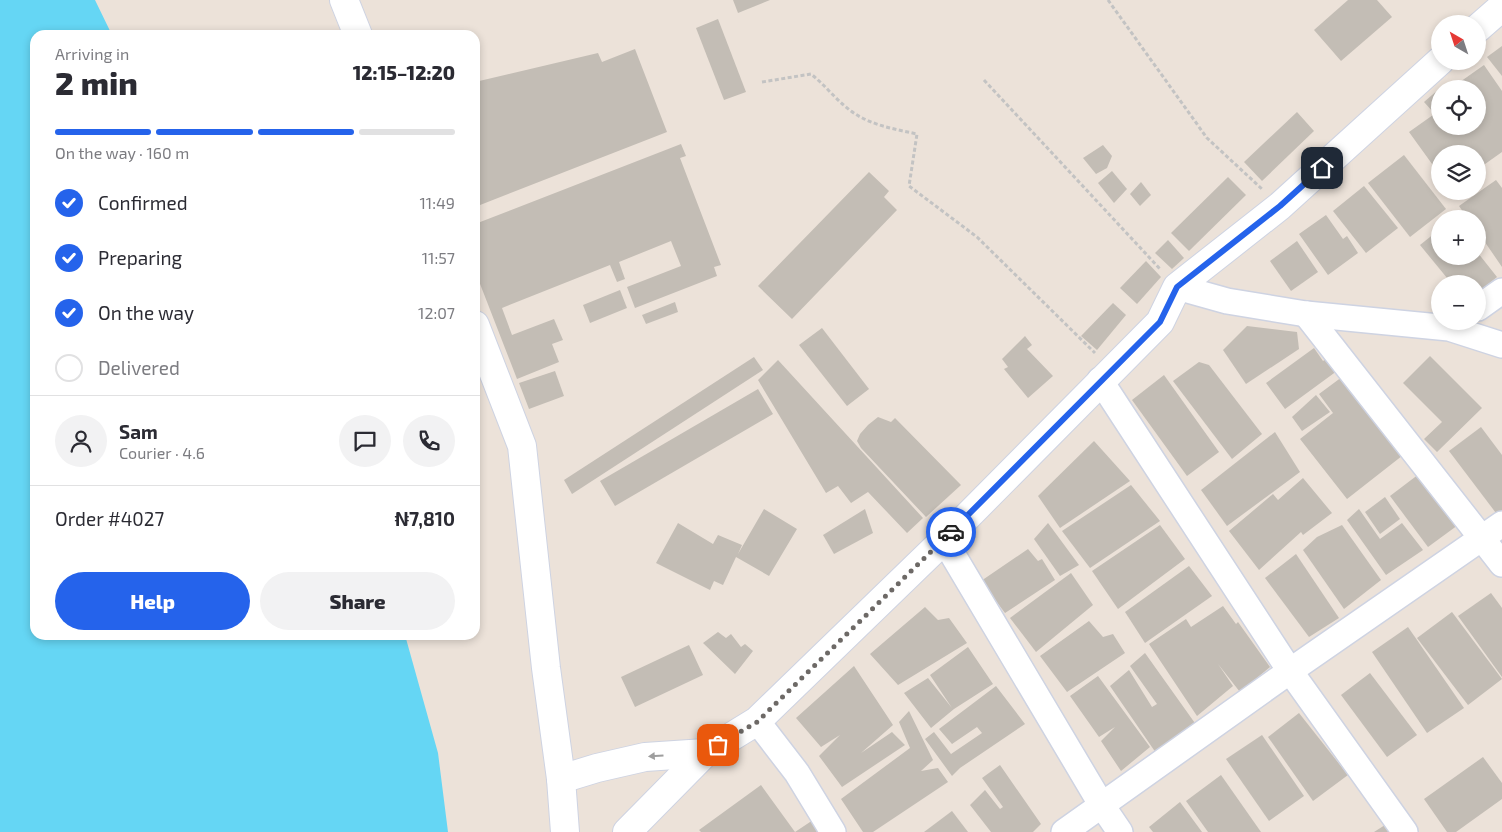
<!DOCTYPE html>
<meta charset="utf-8">
<style>
body{margin:0;font-family:"Exo 2",sans-serif;background:#f2f2f3;color:#2b2b33;height:100vh;display:flex;flex-direction:column;font-size:19px;white-space:nowrap}
*{box-sizing:border-box;margin:0}
p{font-size:16px;color:#7c7c81}
.icon{flex:none;width:28px;height:28px;fill:none;stroke:currentColor;stroke-width:2;stroke-linecap:round;stroke-linejoin:round}
.map{position:relative;flex:1;overflow:hidden}
.drawer{position:absolute;left:30px;top:30px;width:450px;height:610px;display:flex;flex-direction:column;background:#fff;border-radius:15px;box-shadow:0 2px 8px #0003}
.drawer>*{flex:none}
.needle{width:32px;rotate:321deg}
.tools{position:absolute;left:1431px;top:15px;display:grid;gap:10px}
.tools a{display:grid;place-items:center;width:55px;height:55px;border-radius:50%;background:#fff;box-shadow:0 2px 8px #0003;font-size:25px}
.pin{position:absolute;display:grid;place-items:center;width:42px;height:42px;color:#fff;margin:-21px;border-radius:10px;box-shadow:0 2px 8px #0006}
.courier{position:absolute;display:grid;place-items:center;width:50px;height:50px;margin:-25px;border:4px solid #2563eb;border-radius:50%;background:#fff;color:#222;box-shadow:0 1px 6px #0007}
.summary em{font-style:normal;font-weight:800}
.summary div{display:flex;flex-direction:column-reverse}
.summary{display:flex;align-items:center;justify-content:space-between;height:85px;padding:0 25px}
h1{font-size:32px;font-weight:800;line-height:38px}
.bar{display:grid;grid-template-columns:repeat(4,1fr);gap:8px 5px;align-content:center;height:60px;padding:0 25px}
.bar i{height:6px;border-radius:4px;background:#e1e1e2}
.bar .active{background:#2563eb}
.bar p{grid-column:span 4}
.line{display:flex;align-items:center;gap:12px;padding:0 25px;border-top:1px solid #e1e1e2}
.line div{flex:1}
.round{display:grid;place-items:center;flex:none;width:52px;height:52px;border-radius:26px;background:#f2f2f3}
ol{padding:0 25px;list-style:none}
li{display:flex;align-items:center;gap:15px;height:55px}
li p{margin-inline-start:auto}
li .icon{padding:5px;border-radius:50%;background:#2563eb;color:#fff;stroke-width:4}
li:last-child{color:#7c7c81}
li i{width:28px;height:28px;border:2px solid #e1e1e2;border-radius:50%}
.action{display:flex;gap:10px;margin-top:auto;padding:10px 25px}
.action a{flex:1;height:58px;border-radius:30px;background:#2563eb;color:#fff;font-size:20px;font-weight:800;line-height:58px;text-align:center}
.action a+a{background:#f2f2f3;color:#2b2b33}
.map>svg:first-child{display:block}
.water{fill:#65d6f4}
.building{fill:#c3bdb5}
.lines{fill:none;stroke-linecap:round;stroke-linejoin:round}
.minor-casing{stroke:#ced3e2;stroke-width:28}
.tertiary-casing{stroke:#ced3e2;stroke-width:30}
.path{stroke:#c3c3c3;stroke-width:3;stroke-dasharray:4 2.5;stroke-linecap:butt}
.minor{stroke:#fff;stroke-width:25}
.tertiary{stroke:#fff;stroke-width:28}
.oneway{fill:#9e9e9e}
.done{stroke:#6d6966;stroke-width:5;stroke-dasharray:0 9}
.route{stroke:#2563eb;stroke-width:6}
</style>
<div class="map">
<svg width="1502" height="832" viewBox="0 0 1502 832">
<rect width="100%" height="100%" fill="#ece2d9"/>
<!-- water -->
<polygon class="water" points="0,0 95,0 112,35 35,35 35,635 405,635 438,753 448,832 0,832"/>
<!-- building -->
<g class="building">
<polygon points="733,0 770,0 738,13"/>
<polygon points="1348,0 1377,0 1392,17 1341,61 1314,30"/>
<polygon points="718,19 746,92 724,100 696,28"/>
<polygon points="1502,46 1502,76 1487,57"/>
<polygon points="635,49 667,132 475,207 475,82 598,53 602,62"/>
<polygon points="1484,65 1502,91 1502,152 1478,169 1478,154 1440,154 1440,175 1409,132 1440,110 1440,126 1478,126 1478,89 1450,89"/>
<polygon points="1439,89 1440,105 1433,112 1424,102"/>
<polygon points="1297,112 1314,131 1262,181 1244,162"/>
<polygon points="681,144 686,156 680,158 721,265 714,267 717,276 635,308 627,287 681,266 671,241 619,262 625,279 617,282 610,265 502,308 512,335 554,319 563,340 552,344 559,362 517,379 475,271 475,224"/>
<polygon points="1103,145 1112,156 1107,168 1096,174 1083,158"/>
<polygon points="1404,155 1446,209 1410,237 1368,183"/>
<polygon points="1112,171 1127,189 1114,203 1098,183"/>
<polygon points="869,172 889,191 884,197 897,210 792,319 758,286"/>
<polygon points="1228,177 1246,195 1189,251 1171,233"/>
<polygon points="1496,180 1502,188 1502,267 1478,232 1478,219 1468,219 1459,206"/>
<polygon points="1141,182 1151,195 1140,206 1130,194"/>
<polygon points="1364,186 1398,228 1366,253 1333,211"/>
<polygon points="1326,215 1343,239 1347,236 1358,253 1328,275 1299,234"/>
<polygon points="1440,229 1440,256 1478,256 1478,253 1497,277 1478,293 1478,284 1452,284 1420,245"/>
<polygon points="1168,240 1184,258 1172,269 1155,253"/>
<polygon points="1297,241 1318,272 1291,291 1270,261"/>
<polygon points="1146,261 1161,277 1137,304 1120,288"/>
<polygon points="620,290 627,308 590,323 583,305"/>
<polygon points="675,302 678,312 646,324 642,315"/>
<polygon points="1113,303 1126,315 1097,350 1081,336"/>
<polygon points="1247,326 1297,332 1299,349 1246,384 1223,350"/>
<polygon points="822,328 869,389 847,406 799,345"/>
<polygon points="1025,336 1032,345 1027,349 1053,376 1028,398 1004,369 1008,367 1002,359"/>
<polygon points="1314,348 1323,361 1332,355 1341,368 1285,409 1266,383"/>
<polygon points="1430,356 1482,408 1437,452 1424,439 1442,422 1403,383"/>
<polygon points="754,357 763,370 572,494 564,480"/>
<polygon points="778,360 923,518 907,533 868,492 851,503 838,486 826,493 758,380"/>
<polygon points="1199,362 1209,365 1262,434 1232,459 1173,381"/>
<polygon points="555,371 564,396 529,409 519,383"/>
<polygon points="1346,374 1407,452 1347,499 1300,439 1333,413 1319,394"/>
<polygon points="1164,375 1219,452 1187,476 1132,400"/>
<polygon points="758,389 773,414 615,506 600,481"/>
<polygon points="1316,395 1330,412 1302,431 1292,417"/>
<polygon points="878,417 891,422 895,418 961,485 926,517 861,448 857,441 860,434 868,425"/>
<polygon points="1481,427 1502,455 1502,515 1499,517 1449,451"/>
<polygon points="1275,432 1300,472 1227,526 1201,490"/>
<polygon points="1094,441 1130,481 1060,528 1038,496"/>
<polygon points="1419,474 1458,525 1428,547 1390,496"/>
<polygon points="1303,478 1332,513 1303,535 1301,532 1259,570 1229,531 1273,494 1278,500"/>
<polygon points="1131,485 1160,521 1090,568 1062,531"/>
<polygon points="1385,497 1400,519 1380,534 1365,512"/>
<polygon points="764,509 797,529 769,576 736,557 723,585 714,581 710,590 656,563 678,523 713,544 718,535 742,545 738,554"/>
<polygon points="865,509 873,533 834,554 823,535"/>
<polygon points="1359,509 1380,539 1402,523 1423,550 1386,575 1347,520"/>
<polygon points="1048,523 1079,565 1060,576 1034,539"/>
<polygon points="1160,525 1185,559 1118,609 1092,571"/>
<polygon points="1342,525 1381,580 1344,609 1303,550 1317,537"/>
<polygon points="1028,549 1038,561 1042,559 1055,580 1005,613 981,581"/>
<polygon points="1296,554 1339,618 1309,637 1265,578"/>
<polygon points="1189,566 1212,596 1145,643 1125,612"/>
<polygon points="1071,573 1093,605 1036,652 1010,618"/>
<polygon points="1491,593 1502,608 1502,677 1458,616"/>
<polygon points="1223,606 1236,624 1238,622 1270,667 1240,692 1218,664 1233,686 1197,716 1149,644 1186,619 1191,627"/>
<polygon points="925,607 938,620 949,618 967,643 898,685 870,654"/>
<polygon points="1452,612 1502,679 1468,705 1417,638"/>
<polygon points="1089,621 1103,637 1113,634 1125,653 1067,692 1040,656"/>
<polygon points="1408,627 1464,708 1427,733 1372,652"/>
<polygon points="718,632 726,638 731,634 741,647 745,644 753,651 735,674 703,643"/>
<polygon points="689,645 703,675 635,707 621,677"/>
<polygon points="968,647 993,684 954,709 931,728 904,693 928,678 952,708 930,675"/>
<polygon points="1145,653 1197,726 1156,753 1110,686 1129,670 1152,707 1157,704 1130,666"/>
<polygon points="854,666 893,725 861,753 892,732 905,745 842,787 819,756 840,735 821,747 796,718"/>
<polygon points="1370,673 1417,735 1387,757 1341,695"/>
<polygon points="1098,676 1150,747 1121,771 1101,741 1115,727 1099,737 1070,696"/>
<polygon points="996,686 1025,724 960,768 952,776 925,739 934,732 951,754 982,733 977,727 952,744 939,729"/>
<polygon points="909,711 933,760 921,771 938,768 948,782 873,832 863,832 841,799 910,748 899,722"/>
<polygon points="1299,713 1348,775 1313,801 1268,737"/>
<polygon points="1262,735 1304,796 1269,821 1226,759"/>
<polygon points="1483,757 1502,783 1502,799 1456,832 1447,832 1424,799"/>
<polygon points="1000,765 1041,824 1033,832 991,832 970,805 985,790 1000,809 1003,807 982,778"/>
<polygon points="1221,775 1261,832 1208,832 1186,801"/>
<polygon points="761,785 795,832 816,818 826,832 701,832 699,830"/>
<polygon points="1180,802 1202,832 1153,832 1149,827"/>
<polygon points="952,811 968,832 924,832"/>
<polygon points="1385,825 1390,832 1374,832"/>
</g>
<g class="lines">
<defs>
<g id="minor">
<polyline points="1177,287 1227,301 1306,314 1449,328 1502,345"/>
<polyline points="1478,308 1502,291"/>
<polyline points="1306,314 1502,564"/>
<polyline points="1100,380 1290,671 1405,832"/>
<polyline points="944,540 1101,804 1120,832"/>
<polyline points="757,721 797,773 833,832"/>
<polyline points="1064,832 1290,671 1502,524"/>
</g>
<g id="tertiary">
<polyline points="344,0 358,35"/>
<polyline points="1478,28 1502,7"/>
<polyline points="475,325 522,446 546,668 561,779 565,832"/>
<polyline points="561,779 597,768 645,757 705,753"/>
<polyline points="627,832 705,753 757,721 944,540 1160,322 1177,287 1280,206 1440,61"/>
</g>
</defs>
<!-- minor casing -->
<use href="#minor" class="minor-casing"/>
<!-- tertiary casing -->
<use href="#tertiary" class="tertiary-casing"/>
<!-- path -->
<g class="path">
<polyline points="1108,0 1207,138 1262,189"/>
<polyline points="984,80 1161,270"/>
<path d="M762 82 811 74C825 85 836 100 851 111 870 125 894 129 917 134L909 186 977 237 1095 353"/>
</g>
<!-- minor -->
<use href="#minor" class="minor"/>
<!-- tertiary -->
<use href="#tertiary" class="tertiary"/>
</g>
<!-- one-way arrows -->
<defs><path id="oneway-solid" d="M-6-.8H1V-3.2L6.5 0L1 3.2V.8H-6Z" transform="scale(1.25)"/></defs>
<use class="oneway" href="#oneway-solid" transform="translate(656 756) rotate(176)"/>
<g class="lines">
<!-- done -->
<polyline class="done" points="718,745 757,722 951,532"/>
<!-- route -->
<polyline class="route" points="951,532 1160,322 1177,287 1280,206 1322,168"/>
</g>
</svg>
<div class="tools">
<a><svg class="needle" viewBox="-14 -14 28 28"><path d="M0-13l5 13h-10z" fill="#e53935"/><path d="M0 13l5-13h-10z" fill="#7c7c81"/></svg></a>
<a><svg class="icon" aria-label="locate" viewBox="0 0 24 24"><circle cx="12" cy="12" r="6"/><path d="M12 2v4M12 18v4M2 12h4M18 12h4"/></svg></a>
<a><svg class="icon" aria-label="layers" viewBox="0 0 24 24"><path d="M12 4l9 5-9 5-9-5zM3 14l9 5 9-5"/></svg></a>
<a>+</a>
<a>−</a>
</div>
<div class="pin" style="left:718px;top:745px;background:#ea580c"><svg class="icon" aria-label="bag" viewBox="0 0 24 24"><path d="M5 8h14l-1 12H6zM9 8a3 3 0 0 1 6 0"/></svg></div>
<div class="pin" style="left:1322px;top:168px;background:#1f2937"><svg class="icon" aria-label="home" viewBox="0 0 24 24"><path d="M3 11l9-7 9 7M6 9v11h12V9"/></svg></div>
<div class="courier" style="left:951px;top:532px"><svg class="icon" aria-label="car" viewBox="0 0 24 24"><path d="M5 17H2v-5l4-1 3-4h7l3 4 3 1v5h-3M9 17h6M6 11h13"/><circle cx="7" cy="17" r="2"/><circle cx="17" cy="17" r="2"/></svg></div>
<section class="drawer">
<div class="summary"><div><h1>2 min</h1><p>Arriving in</p></div><em>12:15–12:20</em></div>
<div class="bar"><i class="active"></i><i class="active"></i><i class="active"></i><i></i><p>On the way · 160 m</p></div>
<ol>
<li><svg class="icon" aria-label="check" viewBox="0 0 24 24"><path d="M5 12l5 5 9-10"/></svg>Confirmed<p>11:49</p></li>
<li><svg class="icon" aria-label="check" viewBox="0 0 24 24"><path d="M5 12l5 5 9-10"/></svg>Preparing<p>11:57</p></li>
<li><svg class="icon" aria-label="check" viewBox="0 0 24 24"><path d="M5 12l5 5 9-10"/></svg>On the way<p>12:07</p></li>
<li><i></i>Delivered</li>
</ol>
<div class="line" style="height:90px"><a class="round"><svg class="icon" aria-label="person" viewBox="0 0 24 24"><circle cx="12" cy="8" r="4"/><path d="M4 21q1-7 8-7t8 7"/></svg></a><div><b>Sam</b><p>Courier · 4.6</p></div><a class="round"><svg class="icon" aria-label="chat" viewBox="0 0 24 24"><path d="M4 5h16v11H9l-5 4z"/></svg></a><a class="round"><svg class="icon" aria-label="phone" viewBox="0 0 24 24"><path d="M5 4h4l2 5-3 2q2 4 5 5l2-3 5 2v4C11 20 4 13 5 4z"/></svg></a></div>
<div class="line" style="height:65px"><div>Order #4027</div><b>₦7,810</b></div>
<div class="action"><a>Help</a><a>Share</a></div>
</section>
</div>
